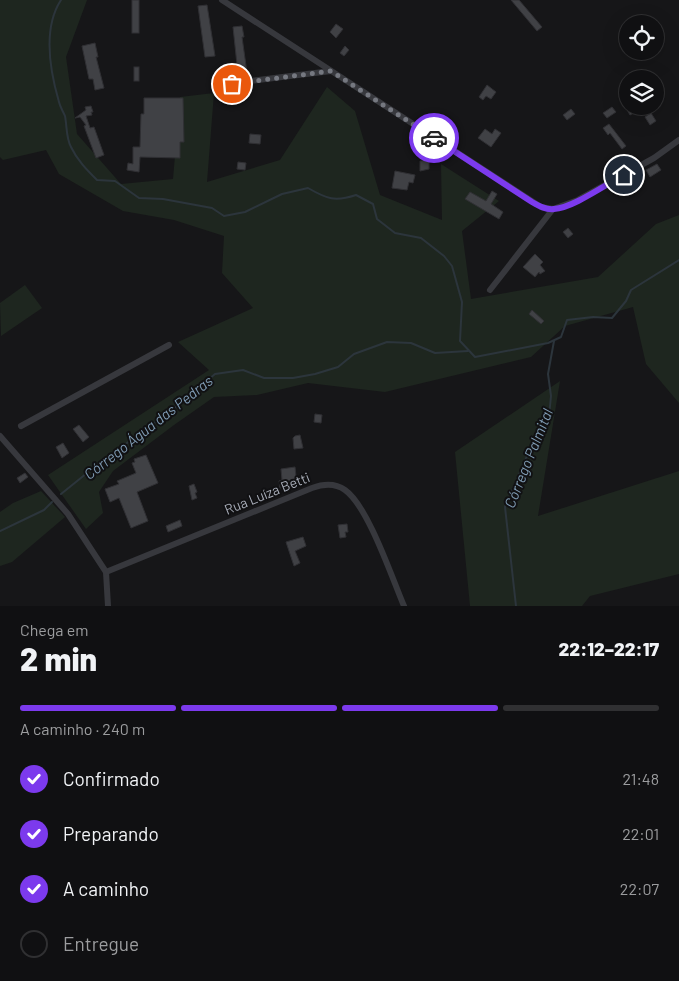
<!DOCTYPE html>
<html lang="pt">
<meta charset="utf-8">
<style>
body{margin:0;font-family:Barlow,sans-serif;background:#1e1e20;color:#f1f3f6;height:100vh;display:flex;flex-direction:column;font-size:19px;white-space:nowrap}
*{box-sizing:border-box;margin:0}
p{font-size:16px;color:#9c9d9f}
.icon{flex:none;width:28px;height:28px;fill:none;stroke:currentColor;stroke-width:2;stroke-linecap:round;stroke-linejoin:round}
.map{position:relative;height:606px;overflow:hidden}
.drawer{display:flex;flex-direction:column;background:#101012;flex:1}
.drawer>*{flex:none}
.buttons{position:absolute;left:619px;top:15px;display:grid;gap:10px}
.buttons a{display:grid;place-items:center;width:45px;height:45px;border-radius:50%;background:#101012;box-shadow:0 5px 20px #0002,0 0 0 1px #303032;font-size:25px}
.pin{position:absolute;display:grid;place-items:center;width:42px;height:42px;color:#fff;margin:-21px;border:2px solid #fff;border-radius:50%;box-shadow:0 1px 5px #0007}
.courier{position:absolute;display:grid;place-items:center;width:50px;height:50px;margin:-25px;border:4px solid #7c3aed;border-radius:50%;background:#fff;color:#222;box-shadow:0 1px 6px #0007}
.overview em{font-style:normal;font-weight:800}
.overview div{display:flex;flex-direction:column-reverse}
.overview{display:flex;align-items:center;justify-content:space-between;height:85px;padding:0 20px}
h1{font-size:32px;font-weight:800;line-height:38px}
.bar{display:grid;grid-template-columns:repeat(4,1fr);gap:8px 5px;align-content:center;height:60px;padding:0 20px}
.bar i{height:6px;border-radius:4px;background:#303032}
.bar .active{background:#7c3aed}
.bar p{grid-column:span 4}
ol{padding:0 20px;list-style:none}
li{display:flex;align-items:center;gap:15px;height:55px}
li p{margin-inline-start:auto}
li .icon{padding:5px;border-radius:50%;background:#7c3aed;color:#fff;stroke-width:4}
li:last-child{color:#9c9d9f}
li i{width:28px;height:28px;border:2px solid #303032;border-radius:50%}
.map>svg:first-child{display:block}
.green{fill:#1e261f}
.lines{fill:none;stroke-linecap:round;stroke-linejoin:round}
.stream{stroke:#2c353c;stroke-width:2}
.building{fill:#404145;stroke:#303034}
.minor{stroke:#37383d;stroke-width:6}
.done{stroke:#757880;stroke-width:5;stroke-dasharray:0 9}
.route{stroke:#7c3aed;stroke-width:6}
.labels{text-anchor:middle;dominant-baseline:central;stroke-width:4;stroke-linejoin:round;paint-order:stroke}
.street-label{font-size:14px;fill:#a8adb8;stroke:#111113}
.water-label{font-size:15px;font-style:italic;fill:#7f9bb3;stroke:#111113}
</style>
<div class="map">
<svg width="679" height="606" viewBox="0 0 679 606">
<rect width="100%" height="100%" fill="#161618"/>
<!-- green -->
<g class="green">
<polygon points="0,0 87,0 66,57 77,134 121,184 173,179 180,97 214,93 207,182 280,160 327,87 355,111 380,195 442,220 441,164 499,201 462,231 471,299 598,277 656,224 679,215 679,403 646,364 633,307 565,326 531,357 385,392 308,383 257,395 214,397 174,425 113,471 99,492 103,513 86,529 48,475 209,370 178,342 253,308 222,273 224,236 174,220 123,211 59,174 46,150 3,160 0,157"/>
<polygon points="25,285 42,308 1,336 0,303"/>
<polygon points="560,381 538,516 679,471 679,574 590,596 582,606 470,606 455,452"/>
<polygon points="41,491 65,517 12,562 0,566 0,512 13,503"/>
</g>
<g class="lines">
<!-- stream -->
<g class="stream">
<path d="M61 0C42 29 50 71 59 102 60 107 63 111 65 116 67 126 66 138 71 147 77 160 87 170 97 180L115 181 139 198 163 199 212 208 224 216 245 212 282 194 308 188C327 199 335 202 356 195L373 204 377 219 395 233 421 238 444 256 452 266 462 302 460 341 475 357 548 343 561 337 567 320 593 317 612 318 626 301 631 290 679 260"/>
<polyline points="61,494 97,465 172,410 215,374 243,370 264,378 293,378 315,374 338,367 354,354 387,342 411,343 435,353 468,351"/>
<polyline points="0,531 44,510 52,502"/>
<polyline points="516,606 505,507 537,433 549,416 551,396 548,374 554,341"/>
</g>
</g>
<!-- building -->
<g class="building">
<rect x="132" y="0" width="7" height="33"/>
<polygon points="511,0 519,0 542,27 537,31"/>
<polygon points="207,5 215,56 205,57 198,6"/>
<polygon points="336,24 343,29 336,38 330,32"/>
<polygon points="242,26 244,37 242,37 247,73 238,74 233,27"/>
<polygon points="95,43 98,57 96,57 104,88 95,90 93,79 89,79 82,46"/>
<polygon points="345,46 349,50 344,56 340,53"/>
<rect x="134" y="67" width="5" height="14"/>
<polygon points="487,85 496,92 491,99 486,96 483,100 479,97"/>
<polygon points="144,98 183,98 184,142 180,142 180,158 140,157 139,172 127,170 128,163 133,164 133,147 140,147 141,114 144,114"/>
<polygon points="91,106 93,112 91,112 92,115 86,116 90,128 94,127 104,155 96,158 84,126 86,125 80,117 75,118 86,110 85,107"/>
<polygon points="625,106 634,106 637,111 630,115"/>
<polygon points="612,107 616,112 607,118 603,113"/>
<polygon points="571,109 575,114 567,120 563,115"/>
<polygon points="651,113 656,121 650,125 645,117"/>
<polygon points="609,124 626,146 622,149 610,133 608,135 603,128"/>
<polygon points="485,129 492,134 495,129 501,133 491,147 478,138"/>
<polygon points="250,134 261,135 260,144 249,143"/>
<polygon points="429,160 429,169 420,171 420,161"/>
<polygon points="238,162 246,163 245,170 237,169"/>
<polygon points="657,164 661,170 650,177 646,170"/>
<polygon points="395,171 415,175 413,183 409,182 407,190 392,188"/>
<polygon points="492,191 497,194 491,204 503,212 499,219 465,199 470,192 486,201"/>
<polygon points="568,228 573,234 568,238 563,232"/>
<polygon points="535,254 543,262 540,265 545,271 540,274 539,272 535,277 523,267"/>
<polygon points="532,310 544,321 541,324 529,314"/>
<polygon points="315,414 322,415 321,423 314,422"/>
<polygon points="79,425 89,437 83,442 73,429"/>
<polygon points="300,435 303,448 294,449 293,438 295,436"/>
<polygon points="63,443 69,453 62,458 56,447"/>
<polygon points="146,455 158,483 137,492 148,521 131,528 119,498 110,502 105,489 119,484 117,481 136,473 132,463 135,462 134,459"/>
<polygon points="295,467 297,486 280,488 279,481 282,480 281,469"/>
<polygon points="25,473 28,477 20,483 17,478"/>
<polygon points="194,484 197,492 195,493 197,498 192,500 189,486"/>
<polygon points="180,520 182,526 168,532 166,526"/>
<polygon points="347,524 348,532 345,532 346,537 340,538 338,525"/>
<polygon points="303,537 306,546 295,551 300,563 294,566 286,542"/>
</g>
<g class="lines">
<!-- minor -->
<g class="minor">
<polyline points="222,0 541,207 553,209 578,200 654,158 679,140"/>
<polyline points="217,85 331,71"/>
<polyline points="490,290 553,209"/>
<polyline points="21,426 169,345"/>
<polyline points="0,436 68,514 106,572 108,606"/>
<path d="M106 572 312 488C323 484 335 483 345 490 368 506 392 578 404 606"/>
</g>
</g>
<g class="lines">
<!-- done -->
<polyline class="done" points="232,84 331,71 434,138"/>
<!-- route -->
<path class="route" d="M434 138 532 202C539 206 546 210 554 209 573 208 606 184 624 175"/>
</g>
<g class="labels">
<!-- street labels -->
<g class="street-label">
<text transform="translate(267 493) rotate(-22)">Rua Luíza Betti</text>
</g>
<!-- water labels -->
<g class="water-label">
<text transform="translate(148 427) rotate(-38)">Córrego Água das Pedras</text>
<text transform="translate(528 458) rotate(-68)">Córrego Palmital</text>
</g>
</g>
</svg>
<div class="buttons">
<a><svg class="icon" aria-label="locate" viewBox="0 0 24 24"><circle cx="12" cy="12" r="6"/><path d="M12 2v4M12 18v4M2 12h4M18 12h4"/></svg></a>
<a><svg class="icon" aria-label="layers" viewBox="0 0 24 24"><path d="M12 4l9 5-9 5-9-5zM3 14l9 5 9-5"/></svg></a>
</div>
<div class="pin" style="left:232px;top:84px;background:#ea580c"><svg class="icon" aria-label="bag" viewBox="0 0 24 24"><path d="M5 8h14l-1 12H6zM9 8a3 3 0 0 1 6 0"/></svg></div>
<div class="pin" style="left:624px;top:175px;background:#1f2937"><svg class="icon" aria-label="home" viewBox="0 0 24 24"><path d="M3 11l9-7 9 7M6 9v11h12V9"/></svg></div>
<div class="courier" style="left:434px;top:138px"><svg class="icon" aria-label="car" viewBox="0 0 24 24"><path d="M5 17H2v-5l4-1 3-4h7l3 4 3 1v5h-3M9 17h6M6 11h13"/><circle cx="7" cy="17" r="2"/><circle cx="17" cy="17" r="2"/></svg></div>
</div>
<section class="drawer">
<div class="overview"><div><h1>2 min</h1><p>Chega em</p></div><em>22:12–22:17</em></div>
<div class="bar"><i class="active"></i><i class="active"></i><i class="active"></i><i></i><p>A caminho · 240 m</p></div>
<ol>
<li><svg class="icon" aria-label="check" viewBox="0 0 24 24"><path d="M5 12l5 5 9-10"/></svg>Confirmado<p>21:48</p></li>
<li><svg class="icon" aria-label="check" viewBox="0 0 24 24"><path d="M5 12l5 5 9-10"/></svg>Preparando<p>22:01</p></li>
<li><svg class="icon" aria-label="check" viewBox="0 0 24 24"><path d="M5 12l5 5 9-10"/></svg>A caminho<p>22:07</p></li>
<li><i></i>Entregue</li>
</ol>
</section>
